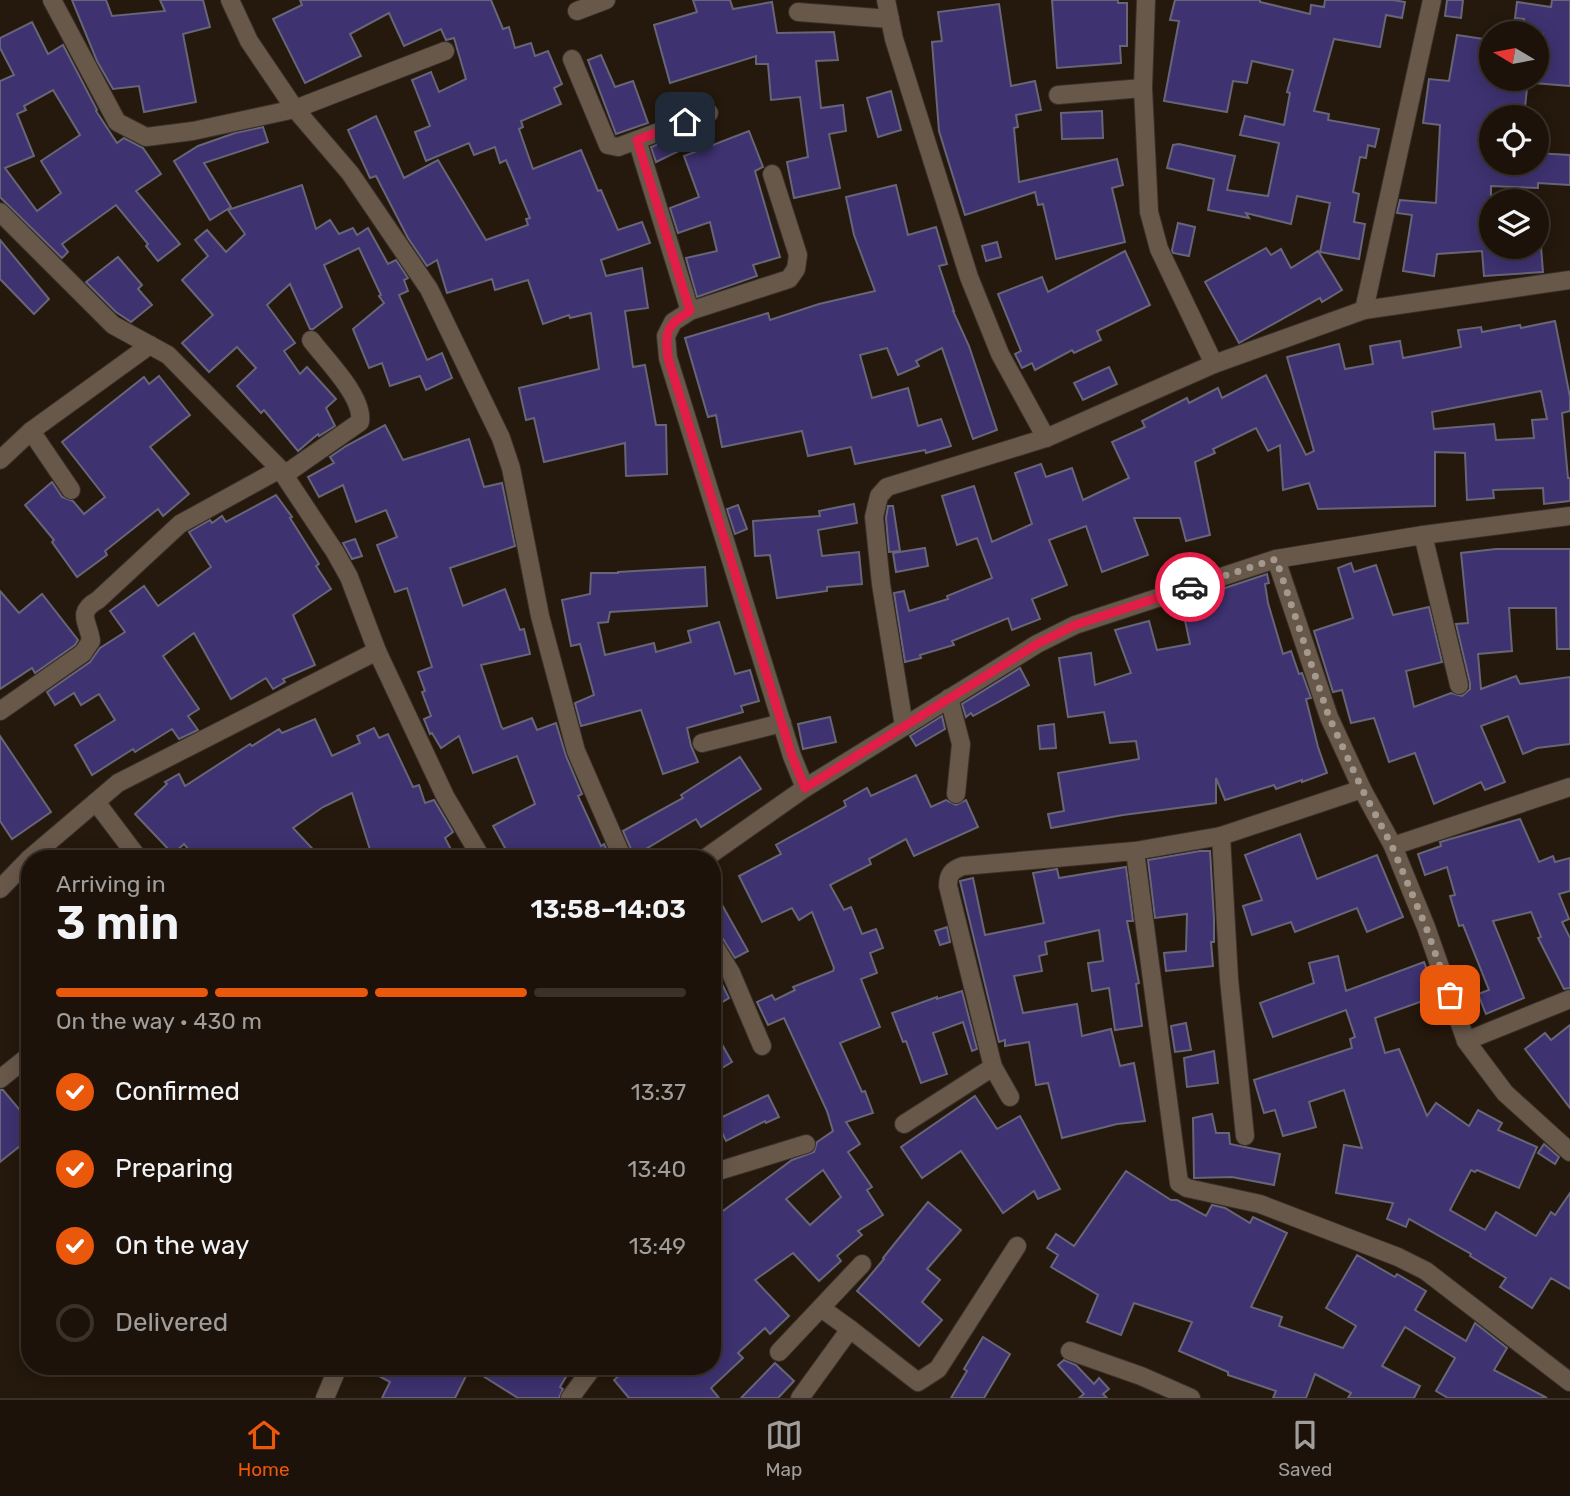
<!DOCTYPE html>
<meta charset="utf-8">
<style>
body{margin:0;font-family:Rubik,sans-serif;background:#251b12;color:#f1f3f6;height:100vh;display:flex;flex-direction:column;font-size:26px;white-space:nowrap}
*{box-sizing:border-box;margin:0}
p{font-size:23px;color:#a09e9c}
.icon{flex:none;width:38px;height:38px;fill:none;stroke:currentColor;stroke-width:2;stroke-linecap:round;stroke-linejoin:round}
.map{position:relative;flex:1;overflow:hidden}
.details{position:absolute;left:21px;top:850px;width:700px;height:525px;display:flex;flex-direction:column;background:#1c1209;border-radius:28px;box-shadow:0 4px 18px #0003,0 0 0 2px #3a322a}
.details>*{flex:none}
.needle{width:46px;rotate:280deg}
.fabs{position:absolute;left:1479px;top:21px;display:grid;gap:14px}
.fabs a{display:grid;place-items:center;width:70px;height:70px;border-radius:50%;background:#1c1209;box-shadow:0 4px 18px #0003,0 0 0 2px #3a322a;font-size:35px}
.pin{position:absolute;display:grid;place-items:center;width:60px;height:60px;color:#fff;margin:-30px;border-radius:14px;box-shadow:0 4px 10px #0006}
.courier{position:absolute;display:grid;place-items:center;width:70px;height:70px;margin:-35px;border:5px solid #e11d48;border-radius:50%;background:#fff;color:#222;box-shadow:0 2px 9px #0007}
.headline em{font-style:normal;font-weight:600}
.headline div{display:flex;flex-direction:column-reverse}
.headline{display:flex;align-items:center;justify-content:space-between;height:119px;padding:0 35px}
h1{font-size:46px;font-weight:600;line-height:52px}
.bar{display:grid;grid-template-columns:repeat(4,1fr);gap:10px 7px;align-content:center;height:84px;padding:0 35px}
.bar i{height:9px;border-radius:5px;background:#3a322a}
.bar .on{background:#ea580c}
.bar p{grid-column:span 4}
ol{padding:0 35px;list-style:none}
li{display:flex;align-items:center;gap:21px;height:77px}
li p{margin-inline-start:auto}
li .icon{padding:7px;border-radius:50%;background:#ea580c;color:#fff;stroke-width:4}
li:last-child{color:#a09e9c}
li i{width:38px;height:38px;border:4px solid #3a322a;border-radius:50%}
.menu{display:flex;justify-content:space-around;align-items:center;height:98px;border-top:2px solid #3a322a;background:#1c1209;font-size:19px;color:#a09e9c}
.menu a{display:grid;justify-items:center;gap:4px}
.menu .on{color:#ea580c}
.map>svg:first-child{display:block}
.building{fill:#3e3270;stroke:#676578;stroke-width:2;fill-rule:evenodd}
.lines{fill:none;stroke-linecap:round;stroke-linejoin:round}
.minor-casing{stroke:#3a302b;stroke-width:20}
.minor{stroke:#68584a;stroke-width:18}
.done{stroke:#a4998f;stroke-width:7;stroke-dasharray:0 12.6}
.route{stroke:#e11d48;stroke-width:9}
</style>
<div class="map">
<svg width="1570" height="1398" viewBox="0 0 1570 1398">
<rect width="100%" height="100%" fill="#25180c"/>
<!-- building -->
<g class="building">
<polygon points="72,0 106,0 112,16 165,11 160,0 203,0 210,27 183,34 196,102 144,112 139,86 113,89 97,61"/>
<polygon points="300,0 491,0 503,29 509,27 515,48 531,43 535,56 548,51 562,84 554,88 561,104 521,121 523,127 519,129 533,169 581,150 598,191 601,190 618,230 642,222 650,243 601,260 606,276 642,268 648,308 625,311 633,367 645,365 656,425 666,425 667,474 626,476 625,443 544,462 534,418 526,420 519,388 599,369 591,313 570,318 569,315 543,324 528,280 495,290 492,279 447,293 437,260 427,266 408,238 376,176 370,178 348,130 376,116 404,178 438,160 486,240 528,225 526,219 530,218 506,160 500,163 495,147 474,155 469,143 426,161 415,132 430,126 412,80 431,72 439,92 466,79 454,38 446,40 441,29 404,46 389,13 350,34 361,56 305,83 273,19 302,5"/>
<polygon points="693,0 730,0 733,9 772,2 777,33 834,32 838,60 816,61 821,108 843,105 846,131 829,134 840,188 794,198 787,162 808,157 800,97 771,100 768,64 756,64 756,56 670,83 654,25 697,12"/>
<polygon points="1052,0 1118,0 1118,3 1127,3 1127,46 1120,46 1121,63 1057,68"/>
<polygon points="1175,0 1260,0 1260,2 1310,14 1311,5 1324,7 1325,0 1393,0 1405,2 1402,18 1386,15 1380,47 1334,39 1314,111 1329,114 1328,120 1379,129 1375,147 1368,145 1366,158 1360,157 1353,192 1359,194 1354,222 1365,224 1359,259 1320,252 1330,203 1297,196 1291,224 1246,213 1249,218 1208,210 1214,179 1167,168 1173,145 1179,144 1235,156 1227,190 1268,196 1279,143 1240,135 1245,116 1284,125 1290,93 1287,92 1293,70 1252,61 1247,83 1233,81 1227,112 1164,101 1179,21 1170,20"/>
<polygon points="1447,0 1463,0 1461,18 1445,16"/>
<polygon points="1552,0 1570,0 1570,86 1534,83 1543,34 1523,31 1524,19 1515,18 1517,2 1551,7"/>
<polygon points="999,4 1011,86 1035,81 1041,110 1016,115 1018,127 1014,128 1019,182 1117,159 1123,185 1112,188 1125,242 1056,259 1043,204 1038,205 1035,192 965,215 939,131 932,42 942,41 938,12"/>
<path d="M32 22 48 54 63 45 97 110 96 111 117 143 124 138 143 148 161 174 136 191 180 244 158 261 146 246 148 244 116 205 62 244 68 252 62 258 0 197V81L14 75 0 48V38ZM53 90 80 135 41 161 61 193 37 211 5 168 34 156 17 114 26 110 24 106Z"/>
<polygon points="1457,35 1491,40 1491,79 1528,79 1524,117 1491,117 1491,163 1536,163 1536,153 1570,155 1570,185 1538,183 1538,188 1491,186 1491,247 1541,247 1543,272 1484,276 1482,251 1437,254 1434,276 1403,271 1412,215 1397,213 1400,200 1436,203 1440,125 1423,123 1429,79 1449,81"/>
<polygon points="601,55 615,87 633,81 648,123 616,134 588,60"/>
<polygon points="891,91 901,130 878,137 867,98"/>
<polygon points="1102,111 1103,138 1062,139 1061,113"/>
<polygon points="263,127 268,142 204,163 231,207 210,220 174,161 198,146 235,133"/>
<polygon points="749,131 763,167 755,171 780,257 753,265 757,276 697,297 686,258 717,251 710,222 678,233 670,208 699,197 684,156"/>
<polygon points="679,136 685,148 656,162 651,147"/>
<polygon points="302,185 316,229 330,220 339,234 353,228 357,235 368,228 388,264 396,260 408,278 404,280 408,291 399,295 427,360 442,353 452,378 426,390 420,376 390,386 382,363 369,368 353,329 384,303 379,296 381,295 359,248 324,265 342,307 313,329 310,329 290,284 267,305 295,343 284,351 300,374 307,367 336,399 326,408 335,426 319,436 318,434 298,451 264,410 261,413 237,386 256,368 237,347 209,372 182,343 213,315 182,280 208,256 195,240 207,230 226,252 245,234 228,210"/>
<polygon points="896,185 908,235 936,227 947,264 939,266 954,311 953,311 969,346 997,430 973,439 942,348 916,361 919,366 898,375 887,348 860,355 872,398 908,388 918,426 941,419 951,446 926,453 925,450 855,464 851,447 808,456 802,431 722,447 716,415 708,417 685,338 768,313 770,320 819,304 875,291 854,235 846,197"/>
<polygon points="1178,223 1195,227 1189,256 1173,253 1172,250"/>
<polygon points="0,240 49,299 34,314 0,279"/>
<polygon points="997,242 1001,257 986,261 982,246"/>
<polygon points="1266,248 1271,255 1281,249 1291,268 1318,251 1342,290 1322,302 1320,298 1239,343 1205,282"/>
<polygon points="1125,251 1150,305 1097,331 1101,340 1074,353 1072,350 1035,370 1032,363 1022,368 1015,354 1021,351 998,294 1042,277 1048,292"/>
<polygon points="118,257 142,285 138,289 152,305 131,322 116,312 86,282"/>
<path d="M1555 321 1570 397V411L1562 413 1568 478H1570V501L1544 504 1543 488 1493 490 1494 498 1467 500 1465 453 1435 452V506L1318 509 1309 483 1283 490 1280 445 1268 451 1256 428 1213 449 1215 453 1195 462 1210 535 1186 541 1180 518H1134L1148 555 1102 572 1086 526 1049 540 1067 585 1032 599 1040 619 1012 630 1008 618 952 641 954 645 920 655 921 658 905 662 894 593 904 591 909 611 948 599 947 596 992 578 977 538 957 545 942 496 974 486 992 542 1032 524 1015 473 1041 464 1046 477 1072 468 1083 500 1129 478 1112 442 1145 427 1142 421 1187 398 1189 403 1218 388 1222 398 1266 375 1306 455 1314 451 1287 357 1339 344 1345 369 1373 364 1370 346 1400 341 1403 358 1461 347 1458 330 1481 327 1482 332 1520 325 1521 328ZM1541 391 1547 419 1532 420 1534 438 1496 440 1494 424 1434 429 1432 412Z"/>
<polygon points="1109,367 1117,384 1083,400 1074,383"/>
<polygon points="159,376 190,415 150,447 189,494 163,516 158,509 105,551 107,555 77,577 52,542 54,540 25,505 52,482 62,497 73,501 84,514 105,497 62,442 144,377 149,384"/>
<polygon points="385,425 403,460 469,439 484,487 502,483 515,546 450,568 463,606 505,589 520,630 524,629 530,654 481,665 501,726 503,729 532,718 537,730 556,723 566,756 582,794 578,796 601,846 604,844 611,859 566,859 563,852 549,859 511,859 493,826 535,804 517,756 473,773 459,736 441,748 432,733 430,734 424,719 431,716 422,692 425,691 418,672 432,667 407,588 395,592 377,545 397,537 386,510 356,522 343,485 319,497 308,477 334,463 330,457 346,446"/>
<polygon points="276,495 292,517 290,518 319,564 316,566 331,589 293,615 315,665 283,679 285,682 273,689 266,678 231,699 194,633 163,656 199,709 188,716 198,730 179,739 172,729 135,752 133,749 92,775 75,745 115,720 99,694 81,705 74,693 55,705 47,692 90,662 100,648 125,632 110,611 144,586 158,606 211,567 189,532 210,520 212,523 222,516 226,522"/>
<polygon points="854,504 857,523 818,530 822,556 859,552 862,584 827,587 827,591 777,598 770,555 755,556 753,521 820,516 819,511"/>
<polygon points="738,505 747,529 735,534 727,509"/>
<polygon points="888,506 893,506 900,551 889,552 886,518"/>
<polygon points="355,539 362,556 352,559 343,543"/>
<polygon points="925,548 928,566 896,572 893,553"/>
<polygon points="1496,549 1570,549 1570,649 1557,649 1556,608 1509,608 1512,651 1478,654 1481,689 1516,676 1520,684 1570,677 1570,744 1537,748 1523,754 1508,716 1481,726 1505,782 1485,790 1481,782 1434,804 1415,753 1389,762 1374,718 1351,723 1342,690 1333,692 1314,631 1353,618 1338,568 1351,563 1354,572 1376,565 1393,615 1429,607 1442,662 1406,671 1414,707 1451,693 1462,696 1470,689 1470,683 1456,624 1468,623 1461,553"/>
<polygon points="705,567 707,606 610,612 608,622 598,623 605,655 654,643 656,652 691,642 688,631 719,622 735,674 750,670 759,701 741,706 743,712 687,728 691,746 698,762 663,774 641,710 581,726 575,703 594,695 580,644 571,646 562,600 590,594 591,573 618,573 618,572"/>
<polygon points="1267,574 1269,583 1265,584 1268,603 1283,654 1291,651 1299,674 1302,673 1311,698 1306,699 1318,747 1327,773 1302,782 1302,780 1276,789 1274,785 1225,800 1216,778 1216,803 1123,815 1051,828 1048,814 1064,811 1058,773 1139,759 1136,741 1110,743 1104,712 1068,717 1059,658 1091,653 1095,685 1131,673 1115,630 1149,621 1157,650 1190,644 1183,611 1214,605 1210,593"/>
<polygon points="0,591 19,613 42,594 78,640 75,645 35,673 32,668 0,689"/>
<polygon points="1020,668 1029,685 973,716 971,713 966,717 962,704"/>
<polygon points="942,716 945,729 916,746 910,736"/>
<polygon points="830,717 836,742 803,749 798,724"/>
<polygon points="315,719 332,756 360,743 357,736 374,728 379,738 388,734 413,787 419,785 425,803 434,800 453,832 445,838 456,859 373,859 352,793 323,807 293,828 322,859 197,859 184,844 173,854 135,814 167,784 165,782 179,774 185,786 250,744 252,746 279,729 282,733"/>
<polygon points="1054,724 1056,748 1040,749 1038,726"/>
<polygon points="0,736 51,812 12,839 0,821"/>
<polygon points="740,757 761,789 701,827 696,819 634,856 623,831 683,798 681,795"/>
<path d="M916 775 931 807 946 800 956 805 966 800 978 827 914 856 906 839 869 859 871 864 830 885 844 910 851 907 862 934 876 929 883 948 870 953 877 973 861 979 880 1027 840 1043 862 1092 865 1091 873 1113 846 1122 860 1144 848 1152 872 1187 867 1190 883 1215 858 1231 862 1235 837 1256 841 1261 819 1281 793 1253 755 1280 789 1316 770 1334 765 1328 738 1353 743 1358 711 1388 719 1398H629L614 1380 629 1367H712V1219L792 1160 814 1152 817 1142 833 1131 827 1111 784 1018 768 1025 757 1002 772 995 775 1000 795 990 793 987 833 971 834 968 812 912 799 920 792 908 762 922 739 876 781 854 776 845 846 806 844 801 867 788 871 796ZM823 1170 841 1197 810 1225 786 1199Z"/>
<polygon points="1520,819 1539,862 1553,856 1555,862 1570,858 1570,891 1559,894 1569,919 1562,922 1570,938 1570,988 1564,989 1538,938 1541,937 1531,912 1493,921 1524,998 1486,1014 1478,994 1489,990 1463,925 1459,926 1450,896 1455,895 1447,867 1425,875 1418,854 1441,846 1440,842"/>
<polygon points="1300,834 1317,879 1377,855 1403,917 1367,932 1357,908 1295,932 1291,922 1252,935 1243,906 1262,900 1245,855"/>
<polygon points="1200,851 1210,851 1214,919 1214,942 1211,942 1213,966 1166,971 1164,953 1186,951 1187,914 1155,918 1148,860"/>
<polygon points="1126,867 1133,921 1127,921 1139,983 1136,984 1142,1026 1115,1030 1109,988 1092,991 1088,963 1103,961 1099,930 1045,942 1047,954 1039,956 1042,971 1014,976 1023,1013 1077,1004 1082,1036 1111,1029 1120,1066 1134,1063 1145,1121 1117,1124 1062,1138 1048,1083 1036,1085 1029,1042 1005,1046 1005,1040 999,1042 960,881 973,878 985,935 1044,923 1033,873 1057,869 1059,878"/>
<polygon points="712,887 748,951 735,958 721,936 712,931"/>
<polygon points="947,927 950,942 940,945 935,931"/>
<polygon points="1338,956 1346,991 1424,962 1437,996 1375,1018 1385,1053 1399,1049 1427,1116 1436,1103 1469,1126 1478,1110 1502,1123 1498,1130 1537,1147 1519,1188 1477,1170 1475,1172 1471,1170 1450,1210 1485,1230 1496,1212 1536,1236 1551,1212 1555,1215 1570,1193 1570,1289 1551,1278 1532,1308 1500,1287 1506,1278 1470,1256 1471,1254 1409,1219 1406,1227 1387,1219 1393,1203 1336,1193 1344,1145 1362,1148 1344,1090 1309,1102 1316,1127 1283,1136 1275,1110 1264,1113 1254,1080 1352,1048 1350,1039 1355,1037 1346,1010 1273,1037 1260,1003 1314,983 1309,963"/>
<polygon points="712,964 729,998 712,1008"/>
<polygon points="962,991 977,1049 972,1051 963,1022 933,1033 947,1074 921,1083 906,1041 903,1042 892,1013 937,997 937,999"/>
<polygon points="1186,1023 1191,1050 1175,1052 1171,1026"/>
<polygon points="1570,1025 1570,1108 1525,1049 1545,1033 1551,1040"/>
<polygon points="712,1027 732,1062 712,1074"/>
<polygon points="1214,1051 1218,1083 1187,1087 1184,1058"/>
<polygon points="0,1090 3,1090 30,1122 30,1138 0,1162"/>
<polygon points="768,1095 779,1117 766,1123 765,1121 726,1141 716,1120"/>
<polygon points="975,1096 997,1129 1020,1116 1060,1189 1038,1199 1034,1191 1003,1213 961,1151 922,1178 901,1147"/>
<polygon points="1212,1114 1216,1133 1229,1133 1230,1144 1280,1154 1274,1185 1232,1177 1194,1178 1193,1118"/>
<polygon points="1544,1144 1559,1157 1555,1164 1538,1153"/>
<polygon points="1126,1171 1171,1200 1177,1200 1206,1216 1212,1205 1225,1208 1250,1223 1253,1217 1287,1233 1251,1307 1282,1317 1279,1326 1343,1348 1356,1326 1326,1308 1357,1255 1395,1277 1397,1274 1426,1291 1415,1310 1466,1341 1475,1323 1507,1348 1494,1370 1547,1398 1448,1398 1436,1391 1455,1358 1405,1327 1382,1366 1420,1386 1414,1398 1348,1398 1351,1393 1315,1374 1306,1398 1273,1398 1276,1391 1228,1375 1228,1372 1179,1351 1192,1322 1134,1303 1121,1335 1087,1322 1098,1295 1051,1267 1058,1255 1047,1248 1056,1234 1074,1246"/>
<polygon points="928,1202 961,1230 927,1269 940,1280 922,1302 942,1320 919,1346 857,1291 884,1259 883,1258"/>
<polygon points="983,1337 1010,1354 984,1398 951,1398 967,1371 964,1369"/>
<polygon points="1064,1360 1076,1365 1094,1384 1099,1378 1109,1389 1103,1394 1107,1398 1079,1398 1084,1394 1058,1365"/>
<polygon points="775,1363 794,1381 778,1398 741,1398"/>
<polygon points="384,1367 572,1367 560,1387 563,1389 559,1398 518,1398 470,1368 455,1398 382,1398 390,1382 379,1376"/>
</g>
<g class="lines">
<defs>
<g id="minor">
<polyline points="52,0 117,122 146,137 193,131 295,109 445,51"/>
<polyline points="230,0 249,41 295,109 350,173 429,289 501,438 511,468 540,616 576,751 623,859"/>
<polyline points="886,0 894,39 969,277 1000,354 1046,438"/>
<polyline points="1146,0 1143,88 1149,212 1159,249 1214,364"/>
<polyline points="577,11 606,0"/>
<polyline points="798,12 890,19"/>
<polyline points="572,59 608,145 618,147 637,140 690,311"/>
<polyline points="1058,95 1143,88"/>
<polyline points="637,140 709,113"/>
<polyline points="772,174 798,255 796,269 789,279 690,311 673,322 666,336 668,358 792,756 805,788"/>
<polyline points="0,212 113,325 168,355 280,469 335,552 349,577 377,651 445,796 482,859"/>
<polyline points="1364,310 1432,0"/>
<polyline points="31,431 71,490"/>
<polyline points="0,460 31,431 150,345"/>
<path d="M284 475 360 422C364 397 326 360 311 340"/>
<polyline points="1423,535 1459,685"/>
<polyline points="1276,559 1329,717 1362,789 1393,846 1426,927 1466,1041 1505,1093 1570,1152"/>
<polyline points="949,698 961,744 956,794"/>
<path d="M0 711 83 653 91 641C89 622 75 613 98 600L180 524 280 469"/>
<polyline points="904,726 881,584 874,517 879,496 887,487 1046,438 1214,364 1364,310 1570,280"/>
<polyline points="702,743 782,723"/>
<polyline points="96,802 139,859"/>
<polyline points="1221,836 1229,979 1245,1136"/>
<polyline points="1393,846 1570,787"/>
<polyline points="1135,851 1179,1183 1187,1188 1260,1204 1398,1257 1426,1271 1570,1382"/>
<polyline points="704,859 805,788 1037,644 1075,625 1276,559 1423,535 1570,516"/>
<polyline points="0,889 30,858 118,783 377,651"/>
<polyline points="712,942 731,973 762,1046"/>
<polyline points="1466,1041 1570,999"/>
<polyline points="0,1079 30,1055"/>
<path d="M1010 1097 993 1067 948 886C948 874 952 870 963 866L1135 851 1221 836 1362 789"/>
<polyline points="904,1124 993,1067"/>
<polyline points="712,1173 806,1144"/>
<polyline points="850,1329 918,1382 938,1369 1017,1246"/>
<polyline points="1070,1351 1141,1376 1191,1398"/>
<polyline points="779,1352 862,1264"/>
<polyline points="325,1398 338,1367"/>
<polyline points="570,1398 593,1367"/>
<polyline points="800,1398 850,1329 821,1308"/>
</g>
</defs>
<!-- minor casing -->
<use href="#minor" class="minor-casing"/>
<!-- minor -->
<use href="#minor" class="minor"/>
</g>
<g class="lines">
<!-- done -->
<polyline class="done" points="1190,587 1276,559 1329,717 1362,789 1392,846 1426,927 1450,995"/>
<!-- route -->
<path class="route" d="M685 122 637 140 690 311C666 326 665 330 668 358L792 756 805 788 1037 644 1075 625 1190 587"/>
</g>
</svg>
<div class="fabs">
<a><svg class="needle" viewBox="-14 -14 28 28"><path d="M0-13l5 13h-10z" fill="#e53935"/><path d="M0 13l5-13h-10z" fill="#a09e9c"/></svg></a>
<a><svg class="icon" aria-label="locate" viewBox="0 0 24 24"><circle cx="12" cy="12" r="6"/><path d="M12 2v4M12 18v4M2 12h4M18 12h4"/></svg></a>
<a><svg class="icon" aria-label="layers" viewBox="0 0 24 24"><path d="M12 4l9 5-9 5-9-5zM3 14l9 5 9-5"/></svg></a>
</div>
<div class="pin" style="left:1450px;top:995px;background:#ea580c"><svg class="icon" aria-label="bag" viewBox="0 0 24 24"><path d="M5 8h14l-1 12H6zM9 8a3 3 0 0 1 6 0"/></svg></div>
<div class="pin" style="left:685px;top:122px;background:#1f2937"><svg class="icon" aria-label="home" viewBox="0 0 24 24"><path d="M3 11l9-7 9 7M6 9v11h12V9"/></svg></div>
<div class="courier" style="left:1190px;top:587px"><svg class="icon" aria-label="car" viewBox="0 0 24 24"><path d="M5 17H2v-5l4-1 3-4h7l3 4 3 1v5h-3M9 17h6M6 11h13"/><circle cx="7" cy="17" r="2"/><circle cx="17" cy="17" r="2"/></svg></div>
<section class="details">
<div class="headline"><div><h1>3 min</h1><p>Arriving in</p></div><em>13:58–14:03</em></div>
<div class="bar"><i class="on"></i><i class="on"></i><i class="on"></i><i></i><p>On the way · 430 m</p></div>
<ol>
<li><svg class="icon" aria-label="check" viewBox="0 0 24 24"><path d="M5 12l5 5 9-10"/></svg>Confirmed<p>13:37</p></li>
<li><svg class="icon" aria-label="check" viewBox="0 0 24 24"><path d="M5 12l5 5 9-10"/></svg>Preparing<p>13:40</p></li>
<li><svg class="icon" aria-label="check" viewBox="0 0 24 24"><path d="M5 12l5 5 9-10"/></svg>On the way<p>13:49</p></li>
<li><i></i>Delivered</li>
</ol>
</section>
</div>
<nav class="menu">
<a class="on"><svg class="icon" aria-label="home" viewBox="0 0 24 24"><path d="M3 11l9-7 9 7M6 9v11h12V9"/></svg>Home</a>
<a><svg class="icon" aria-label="map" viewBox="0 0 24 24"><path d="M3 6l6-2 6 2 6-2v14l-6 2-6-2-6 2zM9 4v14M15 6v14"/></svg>Map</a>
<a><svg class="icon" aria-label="saved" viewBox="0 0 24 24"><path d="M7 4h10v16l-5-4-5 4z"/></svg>Saved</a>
</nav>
